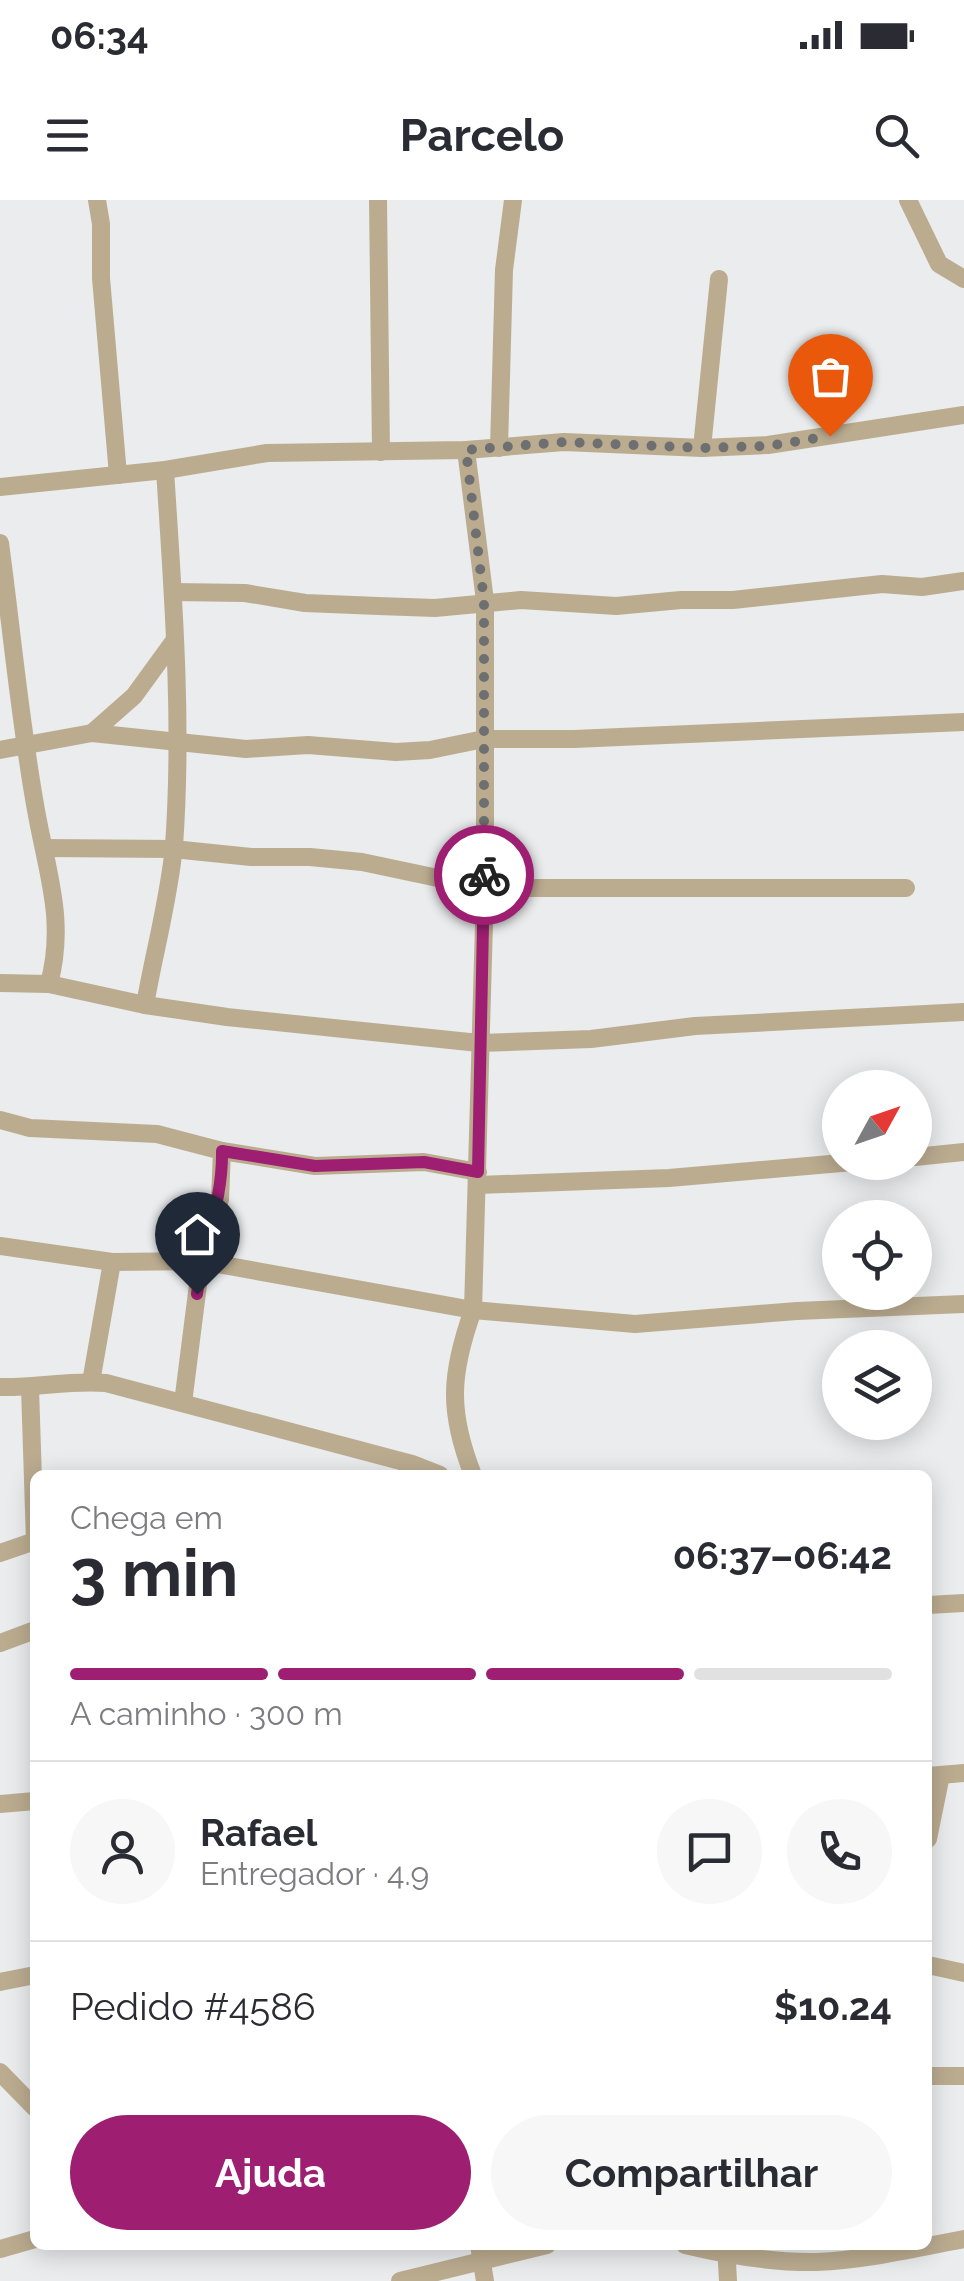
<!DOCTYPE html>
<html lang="pt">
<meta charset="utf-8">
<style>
body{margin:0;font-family:Raleway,sans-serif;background:#f7f7f7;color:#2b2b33;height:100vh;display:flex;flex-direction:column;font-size:38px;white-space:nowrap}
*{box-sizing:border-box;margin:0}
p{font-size:32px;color:#7c7c81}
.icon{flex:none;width:55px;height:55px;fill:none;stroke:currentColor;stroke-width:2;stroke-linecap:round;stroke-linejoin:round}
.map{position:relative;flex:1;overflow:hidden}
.drawer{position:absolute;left:30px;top:1270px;width:902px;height:780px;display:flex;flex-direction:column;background:#fff;border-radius:15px;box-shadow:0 5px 25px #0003}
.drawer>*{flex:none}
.needle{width:65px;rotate:50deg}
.buttons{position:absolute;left:822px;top:870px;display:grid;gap:20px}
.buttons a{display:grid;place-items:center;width:110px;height:110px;border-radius:50%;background:#fff;box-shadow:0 5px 25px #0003;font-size:50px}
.pin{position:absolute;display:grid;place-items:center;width:85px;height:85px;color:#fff;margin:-102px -42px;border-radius:50% 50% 50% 0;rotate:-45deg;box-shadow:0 0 10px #0007}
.pin .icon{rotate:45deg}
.courier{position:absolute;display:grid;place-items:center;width:100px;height:100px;margin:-50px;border:8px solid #9e1e72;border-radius:50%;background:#fff;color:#222;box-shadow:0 2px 12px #0007}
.overview em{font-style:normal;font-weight:700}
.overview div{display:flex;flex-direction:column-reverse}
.overview{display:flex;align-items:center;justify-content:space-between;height:170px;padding:0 40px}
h1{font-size:65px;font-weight:700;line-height:75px}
.bar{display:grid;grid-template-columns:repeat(4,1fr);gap:15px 10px;align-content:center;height:120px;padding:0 40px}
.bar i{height:12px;border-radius:8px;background:#e1e1e2}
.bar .active{background:#9e1e72}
.bar p{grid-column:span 4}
.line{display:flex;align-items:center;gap:25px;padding:0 40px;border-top:2px solid #e1e1e2}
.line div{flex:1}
.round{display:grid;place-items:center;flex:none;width:105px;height:105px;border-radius:52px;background:#f7f7f7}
.button{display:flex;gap:20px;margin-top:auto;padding:20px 40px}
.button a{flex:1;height:115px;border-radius:60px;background:#9e1e72;color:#fff;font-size:40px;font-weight:700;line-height:115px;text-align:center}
.button a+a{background:#f7f7f7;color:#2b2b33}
.status{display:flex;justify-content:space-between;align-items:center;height:70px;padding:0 50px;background:#fff;direction:ltr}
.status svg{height:28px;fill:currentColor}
header{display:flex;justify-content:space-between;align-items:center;height:130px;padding:0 40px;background:#fff;font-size:45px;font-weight:700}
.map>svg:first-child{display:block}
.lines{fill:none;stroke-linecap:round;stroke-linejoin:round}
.minor{stroke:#bbac90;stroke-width:18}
.done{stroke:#6e6f70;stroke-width:10;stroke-dasharray:0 18}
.route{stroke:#9e1e72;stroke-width:12}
</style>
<div class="status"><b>06:34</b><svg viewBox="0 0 49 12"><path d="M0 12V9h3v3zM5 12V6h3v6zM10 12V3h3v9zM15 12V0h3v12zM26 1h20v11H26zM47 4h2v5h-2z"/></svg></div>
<header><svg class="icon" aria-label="menu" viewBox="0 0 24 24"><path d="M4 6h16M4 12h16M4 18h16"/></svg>Parcelo<svg class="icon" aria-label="search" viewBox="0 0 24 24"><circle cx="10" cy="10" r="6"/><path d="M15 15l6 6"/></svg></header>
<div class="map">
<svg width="964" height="2081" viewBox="0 0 964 2081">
<rect width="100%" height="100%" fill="#eaeced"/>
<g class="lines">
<!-- minor -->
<g class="minor">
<polyline points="97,0 101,24 101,78 118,275"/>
<polyline points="378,0 381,252"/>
<polyline points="908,0 939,64 964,79"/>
<polyline points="499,248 504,70 513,0"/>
<polyline points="702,248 719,79"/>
<path d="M466 250 485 401V688L473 1110C450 1174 448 1212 473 1275"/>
<polyline points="0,287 165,270 267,253 466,250 564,242 702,248 768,245 964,215"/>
<path d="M0 343C12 432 20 522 36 610 47 673 66 720 49 784"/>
<polyline points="173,392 245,393 305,403 378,406 435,408 521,400 616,406 681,400 733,400 882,384 922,387 964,381"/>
<polyline points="92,533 134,496 174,441"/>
<polyline points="0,550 92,533 246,549 308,545 396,552 430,550 484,539 574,539 964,522"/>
<polyline points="44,648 173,649 251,657 310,657 362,662 485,688 906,688"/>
<polyline points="0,783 49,784 145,805 227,817 479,843 591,839 695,826 964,812"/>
<path d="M145 805C154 753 169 699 174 646 183 521 173 395 165 270"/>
<polyline points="0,920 30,928 157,934 222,951 315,966 424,962 478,972"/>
<polyline points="915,957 964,952"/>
<polyline points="478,985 669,978 853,962"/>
<polyline points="0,1046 112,1062 201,1061 473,1110 635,1124 797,1111 964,1104"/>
<polyline points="91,1182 112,1062"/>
<path d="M0 1187C36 1188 70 1180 106 1183L412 1264 440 1275"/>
<polyline points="30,1188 35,1341"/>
<polyline points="183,1203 201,1061 220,999 222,951"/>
<polyline points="0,1353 35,1341"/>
<polyline points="928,1405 964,1403"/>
<polyline points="0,1443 35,1430"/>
<polyline points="928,1576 964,1573"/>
<polyline points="0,1604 35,1601"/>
<polyline points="928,1639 941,1575"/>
<polyline points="928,1765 964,1773"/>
<polyline points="0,1782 35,1775"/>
<polyline points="0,1872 35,1908"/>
<polyline points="928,1876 964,1876"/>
<polyline points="479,2045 485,2081"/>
<path d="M685 2045C727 2055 773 2063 817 2062 866 2060 915 2048 964 2039"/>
<polyline points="726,2045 728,2081"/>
<polyline points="0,2049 35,2039"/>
<polyline points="400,2081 547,2045"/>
</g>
</g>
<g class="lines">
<!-- done -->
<polyline class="done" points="484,675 484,401 466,250 564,242 702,248 768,246 830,236"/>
<!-- route -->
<path class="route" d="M197 1094C203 1045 223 1001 222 951L315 966 424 962 478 972 484 675"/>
</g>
</svg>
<div class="buttons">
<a><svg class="needle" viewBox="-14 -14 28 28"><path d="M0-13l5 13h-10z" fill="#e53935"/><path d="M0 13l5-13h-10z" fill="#7c7c81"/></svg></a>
<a><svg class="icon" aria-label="locate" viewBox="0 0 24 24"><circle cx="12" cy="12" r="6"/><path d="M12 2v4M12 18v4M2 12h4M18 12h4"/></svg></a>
<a><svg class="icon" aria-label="layers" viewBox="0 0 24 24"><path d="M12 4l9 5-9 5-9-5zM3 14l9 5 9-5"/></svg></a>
</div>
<div class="pin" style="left:830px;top:236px;background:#ea580c"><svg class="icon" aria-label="bag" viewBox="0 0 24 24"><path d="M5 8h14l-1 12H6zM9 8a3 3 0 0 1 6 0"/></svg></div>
<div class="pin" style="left:197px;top:1094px;background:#1f2937"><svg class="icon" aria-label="home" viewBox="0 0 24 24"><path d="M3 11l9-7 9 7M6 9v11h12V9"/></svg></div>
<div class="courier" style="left:484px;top:675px"><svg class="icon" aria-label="bike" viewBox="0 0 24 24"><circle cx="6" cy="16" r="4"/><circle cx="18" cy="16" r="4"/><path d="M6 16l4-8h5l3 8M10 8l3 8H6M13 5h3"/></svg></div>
<section class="drawer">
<div class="overview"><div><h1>3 min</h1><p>Chega em</p></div><em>06:37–06:42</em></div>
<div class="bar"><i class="active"></i><i class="active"></i><i class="active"></i><i></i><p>A caminho · 300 m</p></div>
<div class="line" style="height:180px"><a class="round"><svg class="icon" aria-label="person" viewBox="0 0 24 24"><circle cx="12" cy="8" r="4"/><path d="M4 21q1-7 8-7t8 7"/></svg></a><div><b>Rafael</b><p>Entregador · 4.9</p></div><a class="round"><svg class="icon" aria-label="chat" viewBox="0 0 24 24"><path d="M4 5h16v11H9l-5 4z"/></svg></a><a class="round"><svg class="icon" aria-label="phone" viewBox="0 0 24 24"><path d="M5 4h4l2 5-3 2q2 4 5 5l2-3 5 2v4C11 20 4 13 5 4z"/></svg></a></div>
<div class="line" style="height:130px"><div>Pedido #4586</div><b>$10.24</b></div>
<div class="button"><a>Ajuda</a><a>Compartilhar</a></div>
</section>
</div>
